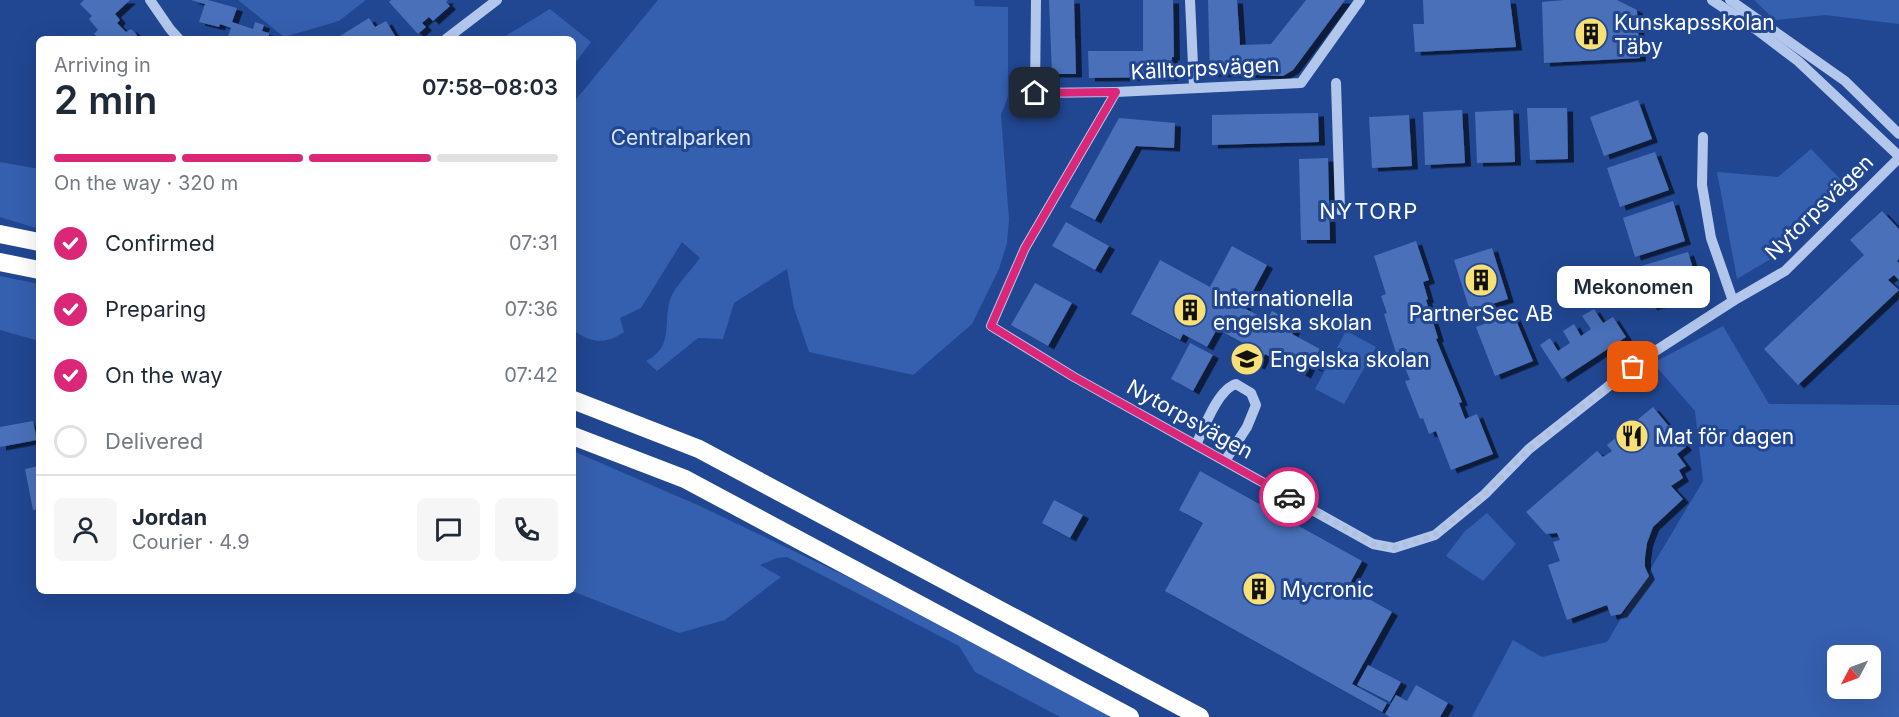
<!DOCTYPE html>
<meta charset="utf-8">
<style>
body{margin:0;font-family:Inter,sans-serif;background:#f6f6f7;color:#1f2937;height:100vh;display:flex;flex-direction:column;font-size:22px;white-space:nowrap}
*{box-sizing:border-box;margin:0}
p{font-size:20px;color:#747a83}
.icon{flex:none;width:33px;height:33px;fill:none;stroke:currentColor;stroke-width:2;stroke-linecap:round;stroke-linejoin:round}
.map{position:relative;flex:1;overflow:hidden}
.sheet{position:absolute;left:36px;top:36px;width:540px;height:558px;display:flex;flex-direction:column;background:#fff;border-radius:9px;box-shadow:0 6px 24px #0002}
.sheet>*{flex:none}
.needle{width:39px;rotate:229deg}
.controls{position:absolute;left:1827px;top:645px;display:grid;gap:12px}
.controls a{display:grid;place-items:center;width:54px;height:54px;border-radius:9px;background:#fff;box-shadow:0 6px 24px #0002;font-size:30px}
.pin{position:absolute;display:grid;place-items:center;width:51px;height:51px;color:#fff;margin:-26px;border-radius:12px;box-shadow:0 3px 9px #0006}
.courier{position:absolute;display:grid;place-items:center;width:60px;height:60px;margin:-30px;border:4px solid #db2777;border-radius:50%;background:#fff;color:#222;box-shadow:0 2px 8px #0007}
.bubble{position:absolute;height:42px;border-radius:9px;background:#fff;box-shadow:0 6px 24px #0002;font-size:20px;font-weight:600;line-height:42px;text-align:center}
.head em{font-style:normal;font-weight:600}
.head div{display:flex;flex-direction:column-reverse}
.head{display:flex;align-items:center;justify-content:space-between;height:102px;padding:0 18px}
h1{font-size:39px;font-weight:600;line-height:45px}
.bar{display:grid;grid-template-columns:repeat(4,1fr);gap:9px 6px;align-content:center;height:72px;padding:0 18px}
.bar i{height:8px;border-radius:4px;background:#e0e1e3}
.bar .selected{background:#db2777}
.bar p{grid-column:span 4}
.line{display:flex;align-items:center;gap:15px;padding:0 18px;border-top:2px solid #e0e1e3}
.line div{flex:1}
.round{display:grid;place-items:center;flex:none;width:63px;height:63px;border-radius:9px;background:#f6f6f7}
ol{padding:0 18px;list-style:none}
li{display:flex;align-items:center;gap:18px;height:66px}
li p{margin-inline-start:auto}
li .icon{padding:6px;border-radius:50%;background:#db2777;color:#fff;stroke-width:4}
li:last-child{color:#747a83}
li i{width:33px;height:33px;border:3px solid #e0e1e3;border-radius:50%}
.map>svg:first-child{display:block}
.green{fill:#355faf;fill-rule:evenodd}
.building{fill:#4a70b9;filter:url(#shadow)}
.lines{fill:none;stroke-linecap:round;stroke-linejoin:round}
.minor{stroke:#b3c7ed;stroke-width:10}
.highway{stroke:#fff;stroke-width:18}
.done{stroke:#b1bfd9;stroke-width:6;stroke-dasharray:0 10.8}
.route{stroke:#db2777;stroke-width:8}
.labels{text-anchor:middle;dominant-baseline:central;stroke-width:6;stroke-linejoin:round;paint-order:stroke}
.poi-label{font-size:21px;fill:#fff;stroke:#214792;text-anchor:start}
.street-label{font-size:21px;fill:#fff;stroke:#214792}
.park-label{font-size:21px;fill:#d8e4f9;stroke:#214792}
.neighbourhood-label{font-size:22px;letter-spacing:1.5px;fill:#fff;stroke:#214792}
</style>
<div class="map">
<svg width="1899" height="717" viewBox="0 0 1899 717">
<defs>
<filter id="shadow"><feDropShadow dx="6" dy="3.5" stdDeviation="0" flood-color="#0009"/></filter>
</defs>
<rect width="100%" height="100%" fill="#214792"/>
<!-- green -->
<g class="green">
<polygon points="238,0 366,0 339,21 284,37"/>
<path d="M658 0H974L975 6 1008 7V97L1001 115 1009 219 1007 243 999 269 972 324 913 375 809 352 794 308 787 269 734 303 723 339 698 338 657 371 646 361C674 347 663 324 670 300 672 290 693 268 700 258L682 242 641 308 620 318 624 332C605 345 591 343 573 330V103Z"/>
<polygon points="1754,0 1899,0 1899,24 1825,15 1775,20"/>
<polygon points="550,9 591,42 573,66 573,39 504,39 504,37"/>
<polygon points="1811,149 1842,181 1769,260 1737,279 1717,172 1778,177"/>
<polygon points="0,162 39,169 39,229 0,217"/>
<polygon points="0,276 39,284 39,341 0,330"/>
<path d="M1723 326 1769 404 1899 405V717H1472L1513 640 1542 657 1607 642 1703 481 1695 411 1653 363ZM1838 656H1870V688H1838Z"/>
<polygon points="1346,331 1376,347 1344,404 1315,389"/>
<polygon points="573,451 700,506 860,583 1112,717 1060,717 975,672 959,646 787,557 777,558 760,565 781,577 725,620 679,633 572,591"/>
<polygon points="1487,513 1516,544 1483,581 1446,556 1464,532"/>
</g>
<!-- building -->
<g class="building">
<polygon points="84,0 130,0 115,14 120,20 117,23 126,32 131,29 137,35 134,39 100,39 94,34 98,30 89,19 92,16 80,4"/>
<polygon points="191,0 208,0 237,8 232,22 253,29 255,22 264,25 262,31 269,33 269,39 227,39 231,28 220,24 219,27 199,22 205,4"/>
<polygon points="391,0 448,0 446,2 450,6 433,21 429,17 422,23 426,27 418,34 389,2"/>
<polygon points="1049,0 1074,0 1076,74 1052,74"/>
<polygon points="1143,0 1173,0 1174,57 1172,57 1172,77 1089,78 1088,51 1143,51"/>
<polygon points="1208,0 1237,0 1240,45 1271,44 1306,0 1345,0 1293,70 1283,76 1210,73"/>
<polygon points="1423,0 1510,0 1516,47 1415,52 1413,24 1424,24"/>
<polygon points="1564,0 1617,0 1637,10 1640,58 1544,63 1542,2"/>
<polygon points="369,18 375,27 386,21 397,39 335,39"/>
<polygon points="1638,100 1652,139 1604,156 1590,117"/>
<polygon points="1527,108 1567,108 1568,159 1530,160"/>
<polygon points="1462,110 1465,163 1425,165 1423,112"/>
<polygon points="1513,110 1515,162 1477,163 1475,112"/>
<polygon points="1318,113 1319,142 1212,145 1212,115"/>
<polygon points="1409,115 1412,166 1372,168 1369,117"/>
<polygon points="1119,118 1175,123 1174,148 1136,146 1095,220 1070,207"/>
<polygon points="1655,152 1669,190 1620,207 1607,168"/>
<polygon points="1328,158 1330,240 1301,240 1299,159"/>
<polygon points="1673,201 1685,241 1635,257 1623,218"/>
<polygon points="1882,211 1899,229 1899,259 1897,261 1899,263 1899,280 1894,275 1888,280 1899,290 1798,385 1764,349 1864,255 1850,240"/>
<polygon points="1066,222 1109,246 1095,270 1052,246"/>
<polygon points="1416,241 1429,280 1423,282 1428,299 1426,300 1438,338 1436,339 1462,402 1459,403 1465,419 1477,414 1493,454 1451,470 1436,431 1429,434 1423,418 1420,419 1405,381 1410,380 1399,352 1396,353 1384,314 1387,313 1381,296 1386,294 1374,256"/>
<polygon points="1232,246 1267,265 1244,308 1267,320 1272,311 1297,324 1292,334 1320,349 1317,354 1322,357 1316,368 1310,365 1305,375 1265,354 1259,366 1252,363 1258,351 1217,329 1207,347 1183,334 1180,340 1131,314 1160,260 1210,287"/>
<polygon points="1492,248 1508,299 1470,311 1454,260"/>
<polygon points="1688,252 1700,291 1651,307 1638,267"/>
<polygon points="1035,283 1072,303 1048,346 1011,325"/>
<polygon points="1594,309 1603,323 1613,317 1626,337 1562,379 1540,345 1550,338 1558,351 1570,343 1563,331 1574,324 1581,336 1591,329 1582,316"/>
<polygon points="1513,313 1533,361 1495,376 1476,327"/>
<polygon points="1190,343 1213,355 1193,391 1171,379"/>
<polygon points="1653,407 1686,447 1677,454 1686,466 1679,470 1683,478 1671,486 1683,499 1653,527 1647,543 1645,557 1645,567 1649,576 1621,614 1611,616 1607,605 1567,620 1548,565 1560,561 1553,542 1560,540 1557,533 1546,534 1526,512 1597,451 1603,457 1612,451 1607,445"/>
<polygon points="33,421 37,440 0,447 0,427"/>
<polygon points="39,466 39,509 33,510 25,469"/>
<polygon points="1200,471 1362,561 1348,587 1392,612 1352,684 1387,703 1382,712 1165,591 1203,523 1179,510"/>
<polygon points="1054,500 1083,515 1070,538 1042,523"/>
<polygon points="1368,665 1401,682 1390,702 1357,685"/>
<polygon points="1416,685 1448,703 1440,717 1390,717 1385,714 1396,695 1407,701"/>
</g>
<g class="lines">
<!-- minor -->
<g class="minor">
<polyline points="150,0 170,29 179,39"/>
<polyline points="1036,0 1035,93 1116,92"/>
<polyline points="1190,0 1194,87"/>
<polyline points="1360,0 1301,83 1116,92 1025,248 991,326 1074,377 1373,544 1394,548 1435,535 1485,494 1529,449 1643,359 1733,301 1785,271 1899,158"/>
<polyline points="1712,0 1757,30 1798,61 1899,156"/>
<polyline points="1730,0 1845,81 1899,134"/>
<polyline points="446,39 497,0"/>
<polyline points="1336,83 1340,210"/>
<polyline points="1703,137 1702,185 1711,238 1733,301"/>
<path d="M1196 445C1204 428 1218 389 1236 384L1251 393 1256 405 1247 427 1225 461"/>
</g>
<!-- highway -->
<g class="highway">
<polyline points="0,234 39,242"/>
<polyline points="0,262 39,270"/>
<polyline points="573,400 699,449 1200,717"/>
<polyline points="573,436 685,479 1130,717"/>
</g>
</g>
<g class="lines">
<!-- done -->
<polyline class="done" points="1289,497 1373,544 1394,548 1435,535 1485,494 1529,449 1633,367"/>
<!-- route -->
<polyline class="route" points="1035,93 1116,92 1025,248 991,326 1074,377 1289,497"/>
</g>
<!-- icons -->
<defs>
<symbol id="building-disc" viewBox="-11 -11 22 22"><circle r="9.5" fill="#f9e074" stroke="#214792"/><path d="M-4-6H4V6H1V3H-1V6H-4ZM-2.5-4.3h1.7v1.8h-1.7ZM.8-4.3h1.7v1.8H.8ZM-2.5-1h1.7V.8h-1.7ZM.8-1h1.7V.8H.8Z" fill="#111"/></symbol>
<symbol id="school-disc" viewBox="-11 -11 22 22"><circle r="9.5" fill="#f9e074" stroke="#214792"/><path d="M0-5L7-2L0 1L-7-2ZM-4 1L0 2.5L4 1V4Q0 6-4 4Z" fill="#111"/></symbol>
<symbol id="restaurant-disc" viewBox="-11 -11 22 22"><circle r="9.5" fill="#f9e074" stroke="#214792"/><path d="M-5-6h1v4h1v-4h1v4h1v-4h1v5L-1.5 .5V6h-2V.5L-5-1ZM5-6V6H3V1.5H1.5Q1.5-4 5-6Z" fill="#111"/></symbol>
</defs>
<g fill-rule="evenodd">
<use href="#building-disc" x="1572" y="15" width="38" height="38"/>
<use href="#building-disc" x="1462" y="261" width="38" height="38"/>
<use href="#building-disc" x="1171" y="291" width="38" height="38"/>
<use href="#school-disc" x="1228" y="340" width="38" height="38"/>
<use href="#restaurant-disc" x="1613" y="417" width="38" height="38"/>
<use href="#building-disc" x="1240" y="570" width="38" height="38"/>
</g>
<g class="labels">
<!-- poi labels -->
<g class="poi-label">
<text x="1614" y="22">Kunskapsskolan<tspan x="1614" dy="24">Täby</tspan></text>
<text x="1213" y="298">Internationella<tspan x="1213" dy="24">engelska skolan</tspan></text>
<text x="1481" y="313" text-anchor="middle">PartnerSec AB</text>
<text x="1270" y="359">Engelska skolan</text>
<text x="1655" y="436">Mat för dagen</text>
<text x="1282" y="589">Mycronic</text>
</g>
<!-- street labels -->
<g class="street-label">
<text transform="translate(1205 68) rotate(-3)">Källtorpsvägen</text>
<text transform="translate(1819 207) rotate(-44)">Nytorpsvägen</text>
<text transform="translate(1190 419) rotate(29)">Nytorpsvägen</text>
</g>
<!-- park labels -->
<g class="park-label">
<text x="681" y="137">Centralparken</text>
</g>
<!-- neighbourhood labels -->
<g class="neighbourhood-label">
<text x="1369" y="211">NYTORP</text>
</g>
</g>
</svg>
<div class="controls">
<a><svg class="needle" viewBox="-14 -14 28 28"><path d="M0-13l5 13h-10z" fill="#e53935"/><path d="M0 13l5-13h-10z" fill="#747a83"/></svg></a>
</div>
<div class="pin" style="left:1633px;top:367px;background:#ea580c"><svg class="icon" aria-label="bag" viewBox="0 0 24 24"><path d="M5 8h14l-1 12H6zM9 8a3 3 0 0 1 6 0"/></svg></div>
<div class="pin" style="left:1035px;top:93px;background:#1f2937"><svg class="icon" aria-label="home" viewBox="0 0 24 24"><path d="M3 11l9-7 9 7M6 9v11h12V9"/></svg></div>
<div class="courier" style="left:1289px;top:497px"><svg class="icon" aria-label="car" viewBox="0 0 24 24"><path d="M5 17H2v-5l4-1 3-4h7l3 4 3 1v5h-3M9 17h6M6 11h13"/><circle cx="7" cy="17" r="2"/><circle cx="17" cy="17" r="2"/></svg></div>
<div class="bubble" style="left:1557px;top:266px;width:153px">Mekonomen</div>
<section class="sheet">
<div class="head"><div><h1>2 min</h1><p>Arriving in</p></div><em>07:58–08:03</em></div>
<div class="bar"><i class="selected"></i><i class="selected"></i><i class="selected"></i><i></i><p>On the way · 320 m</p></div>
<ol>
<li><svg class="icon" aria-label="check" viewBox="0 0 24 24"><path d="M5 12l5 5 9-10"/></svg>Confirmed<p>07:31</p></li>
<li><svg class="icon" aria-label="check" viewBox="0 0 24 24"><path d="M5 12l5 5 9-10"/></svg>Preparing<p>07:36</p></li>
<li><svg class="icon" aria-label="check" viewBox="0 0 24 24"><path d="M5 12l5 5 9-10"/></svg>On the way<p>07:42</p></li>
<li><i></i>Delivered</li>
</ol>
<div class="line" style="height:108px"><a class="round"><svg class="icon" aria-label="person" viewBox="0 0 24 24"><circle cx="12" cy="8" r="4"/><path d="M4 21q1-7 8-7t8 7"/></svg></a><div><b>Jordan</b><p>Courier · 4.9</p></div><a class="round"><svg class="icon" aria-label="chat" viewBox="0 0 24 24"><path d="M4 5h16v11H9l-5 4z"/></svg></a><a class="round"><svg class="icon" aria-label="phone" viewBox="0 0 24 24"><path d="M5 4h4l2 5-3 2q2 4 5 5l2-3 5 2v4C11 20 4 13 5 4z"/></svg></a></div>
</section>
</div>
